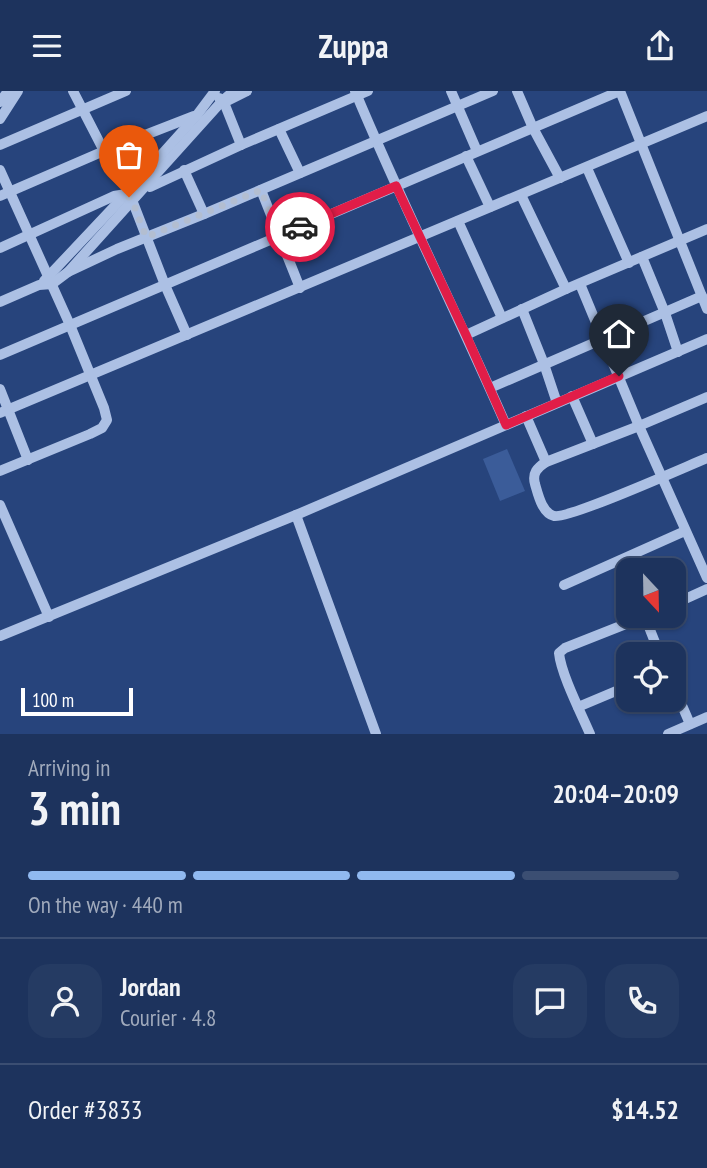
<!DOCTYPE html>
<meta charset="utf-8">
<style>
body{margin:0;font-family:"PT Sans Narrow",sans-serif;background:#253b63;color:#f1f3f6;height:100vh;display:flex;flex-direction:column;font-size:26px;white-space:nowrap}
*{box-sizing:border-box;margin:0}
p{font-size:23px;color:#a0aabc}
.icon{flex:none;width:38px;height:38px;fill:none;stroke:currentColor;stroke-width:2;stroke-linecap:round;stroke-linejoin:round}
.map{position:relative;height:643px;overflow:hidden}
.panel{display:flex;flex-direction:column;background:#1d335d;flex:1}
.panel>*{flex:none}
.needle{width:46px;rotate:158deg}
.fabs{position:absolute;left:616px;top:467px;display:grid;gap:14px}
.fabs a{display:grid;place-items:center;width:70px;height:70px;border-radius:14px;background:#1d335d;box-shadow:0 2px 5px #0004,0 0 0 2px #3b4e72;font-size:35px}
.scale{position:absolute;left:21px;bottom:18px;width:112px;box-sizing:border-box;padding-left:7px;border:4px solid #fff;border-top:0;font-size:19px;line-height:24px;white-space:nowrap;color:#fff;-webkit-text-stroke:5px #27447c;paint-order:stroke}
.pin{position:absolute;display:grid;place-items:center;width:60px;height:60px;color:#fff;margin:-72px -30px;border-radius:50% 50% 50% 0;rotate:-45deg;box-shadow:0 0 7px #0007}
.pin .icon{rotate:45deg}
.courier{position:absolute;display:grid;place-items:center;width:70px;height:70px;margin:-35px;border:5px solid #e11d48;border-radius:50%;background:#fff;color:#222;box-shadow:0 2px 9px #0007}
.head em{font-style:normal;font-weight:800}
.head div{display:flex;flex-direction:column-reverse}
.head{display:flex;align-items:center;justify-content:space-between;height:119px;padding:0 28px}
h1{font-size:46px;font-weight:800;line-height:52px}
.bar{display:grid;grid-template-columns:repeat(4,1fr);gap:10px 7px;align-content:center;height:84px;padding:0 28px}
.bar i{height:9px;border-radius:5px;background:#3b4e72}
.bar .active{background:#90b9f0}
.bar p{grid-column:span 4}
.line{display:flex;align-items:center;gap:18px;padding:0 28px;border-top:2px solid #3b4e72}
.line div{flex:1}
.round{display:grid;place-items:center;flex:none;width:74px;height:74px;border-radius:21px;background:#253b63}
header{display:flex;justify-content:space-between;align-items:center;height:91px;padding:0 28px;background:#1d335d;font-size:32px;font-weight:800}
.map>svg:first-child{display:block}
.grass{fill:#3b5c99}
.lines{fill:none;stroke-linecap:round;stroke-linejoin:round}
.minor{stroke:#acc0e4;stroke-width:10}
.done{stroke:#b3bed1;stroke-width:7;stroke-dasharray:0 12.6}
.route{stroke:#e11d48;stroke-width:9}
</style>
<header><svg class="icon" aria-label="menu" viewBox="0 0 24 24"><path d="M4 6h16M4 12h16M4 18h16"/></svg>Zuppa<svg class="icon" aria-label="share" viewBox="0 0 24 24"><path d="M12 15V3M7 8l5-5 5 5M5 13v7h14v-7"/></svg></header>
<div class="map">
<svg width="707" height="643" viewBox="0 0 707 643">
<rect width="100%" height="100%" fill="#27447c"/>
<!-- grass -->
<polygon class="grass" points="507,358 525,400 500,410 483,368"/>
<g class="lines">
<!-- minor -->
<g class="minor">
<polyline points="73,0 104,60"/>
<path d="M355 0C402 113 457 222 506 334"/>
<polyline points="451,0 477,60"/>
<polyline points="517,0 533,37 560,87"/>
<polyline points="620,0 707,218"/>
<polyline points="219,7 223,9 241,54"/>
<polyline points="229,9 247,0"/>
<polyline points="0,11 8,0"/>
<polyline points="0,28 18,0"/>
<polyline points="279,38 300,82"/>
<polyline points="0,54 126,0"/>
<polyline points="466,65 490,116"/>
<polyline points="587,77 629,172"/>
<polyline points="0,79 70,234 104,317 107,329 102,337 90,343 0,380"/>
<polyline points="184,79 204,123"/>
<polyline points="150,96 241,54 368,0"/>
<polyline points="261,99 300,197"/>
<polyline points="521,104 566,198"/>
<polyline points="0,105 104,60 194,25"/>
<polyline points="458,130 502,227"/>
<polyline points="0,157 114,105 126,103 134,114 165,194 187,244"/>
<polyline points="642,166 665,222 678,261"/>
<polyline points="68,181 117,158 204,123 493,0"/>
<polyline points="44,190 126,103 197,24 215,0"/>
<polyline points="580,193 639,335 707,487"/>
<polyline points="0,211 39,194 52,193 68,181 223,9 234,0"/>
<polyline points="522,218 544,273 557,312"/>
<polyline points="466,244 566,198 707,138"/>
<polyline points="0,264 620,0"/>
<polyline points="490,297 702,205"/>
<polyline points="0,298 28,369"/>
<polyline points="572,305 593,353"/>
<path d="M707 306 639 335 546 371C537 377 532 382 535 393 538 403 542 422 554 425 569 428 685 376 707 367"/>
<polyline points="0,322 707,25"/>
<polyline points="526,325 546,371"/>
<polyline points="0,414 49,526"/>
<polyline points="296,424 376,643"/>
<polyline points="564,494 685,440"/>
<polyline points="674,513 707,498"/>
<polyline points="645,526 660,564"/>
<polyline points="0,545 296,424 707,248"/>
<polyline points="674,596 690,633"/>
<polyline points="578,616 628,595"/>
<path d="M590 643C581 622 561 583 559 562L565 557 646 525"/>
<polyline points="668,643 707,626"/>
</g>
</g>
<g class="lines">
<!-- done -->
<polyline class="done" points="129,106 134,114 146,146 261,99 279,145 300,136"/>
<!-- route -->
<polyline class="route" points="300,136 396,95 466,244 506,334 619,285"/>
</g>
</svg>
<div class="fabs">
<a><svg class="needle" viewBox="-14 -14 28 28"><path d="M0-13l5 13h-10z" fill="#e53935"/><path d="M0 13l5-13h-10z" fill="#a0aabc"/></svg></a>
<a><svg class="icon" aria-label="locate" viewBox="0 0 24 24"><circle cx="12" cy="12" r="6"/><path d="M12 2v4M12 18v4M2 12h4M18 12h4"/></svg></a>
</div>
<div class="scale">100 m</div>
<div class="pin" style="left:129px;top:106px;background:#ea580c"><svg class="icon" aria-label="bag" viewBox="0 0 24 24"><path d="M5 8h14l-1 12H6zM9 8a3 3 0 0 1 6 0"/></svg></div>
<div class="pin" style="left:619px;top:285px;background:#1f2937"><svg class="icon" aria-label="home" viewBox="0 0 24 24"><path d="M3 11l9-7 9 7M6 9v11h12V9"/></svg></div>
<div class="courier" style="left:300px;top:136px"><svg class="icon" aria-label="car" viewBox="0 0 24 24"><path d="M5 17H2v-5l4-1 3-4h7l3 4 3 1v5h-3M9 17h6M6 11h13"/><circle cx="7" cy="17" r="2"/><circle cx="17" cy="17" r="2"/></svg></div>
</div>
<section class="panel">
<div class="head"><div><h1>3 min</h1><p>Arriving in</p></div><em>20:04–20:09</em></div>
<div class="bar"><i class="active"></i><i class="active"></i><i class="active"></i><i></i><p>On the way · 440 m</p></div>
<div class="line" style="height:126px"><a class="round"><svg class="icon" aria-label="person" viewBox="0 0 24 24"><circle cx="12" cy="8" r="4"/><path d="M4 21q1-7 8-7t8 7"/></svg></a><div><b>Jordan</b><p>Courier · 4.8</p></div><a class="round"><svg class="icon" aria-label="chat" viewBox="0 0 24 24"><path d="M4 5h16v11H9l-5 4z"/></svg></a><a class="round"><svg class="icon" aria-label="phone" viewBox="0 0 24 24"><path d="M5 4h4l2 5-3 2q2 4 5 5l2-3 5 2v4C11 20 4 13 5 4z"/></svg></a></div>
<div class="line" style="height:91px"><div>Order #3833</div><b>$14.52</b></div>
</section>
